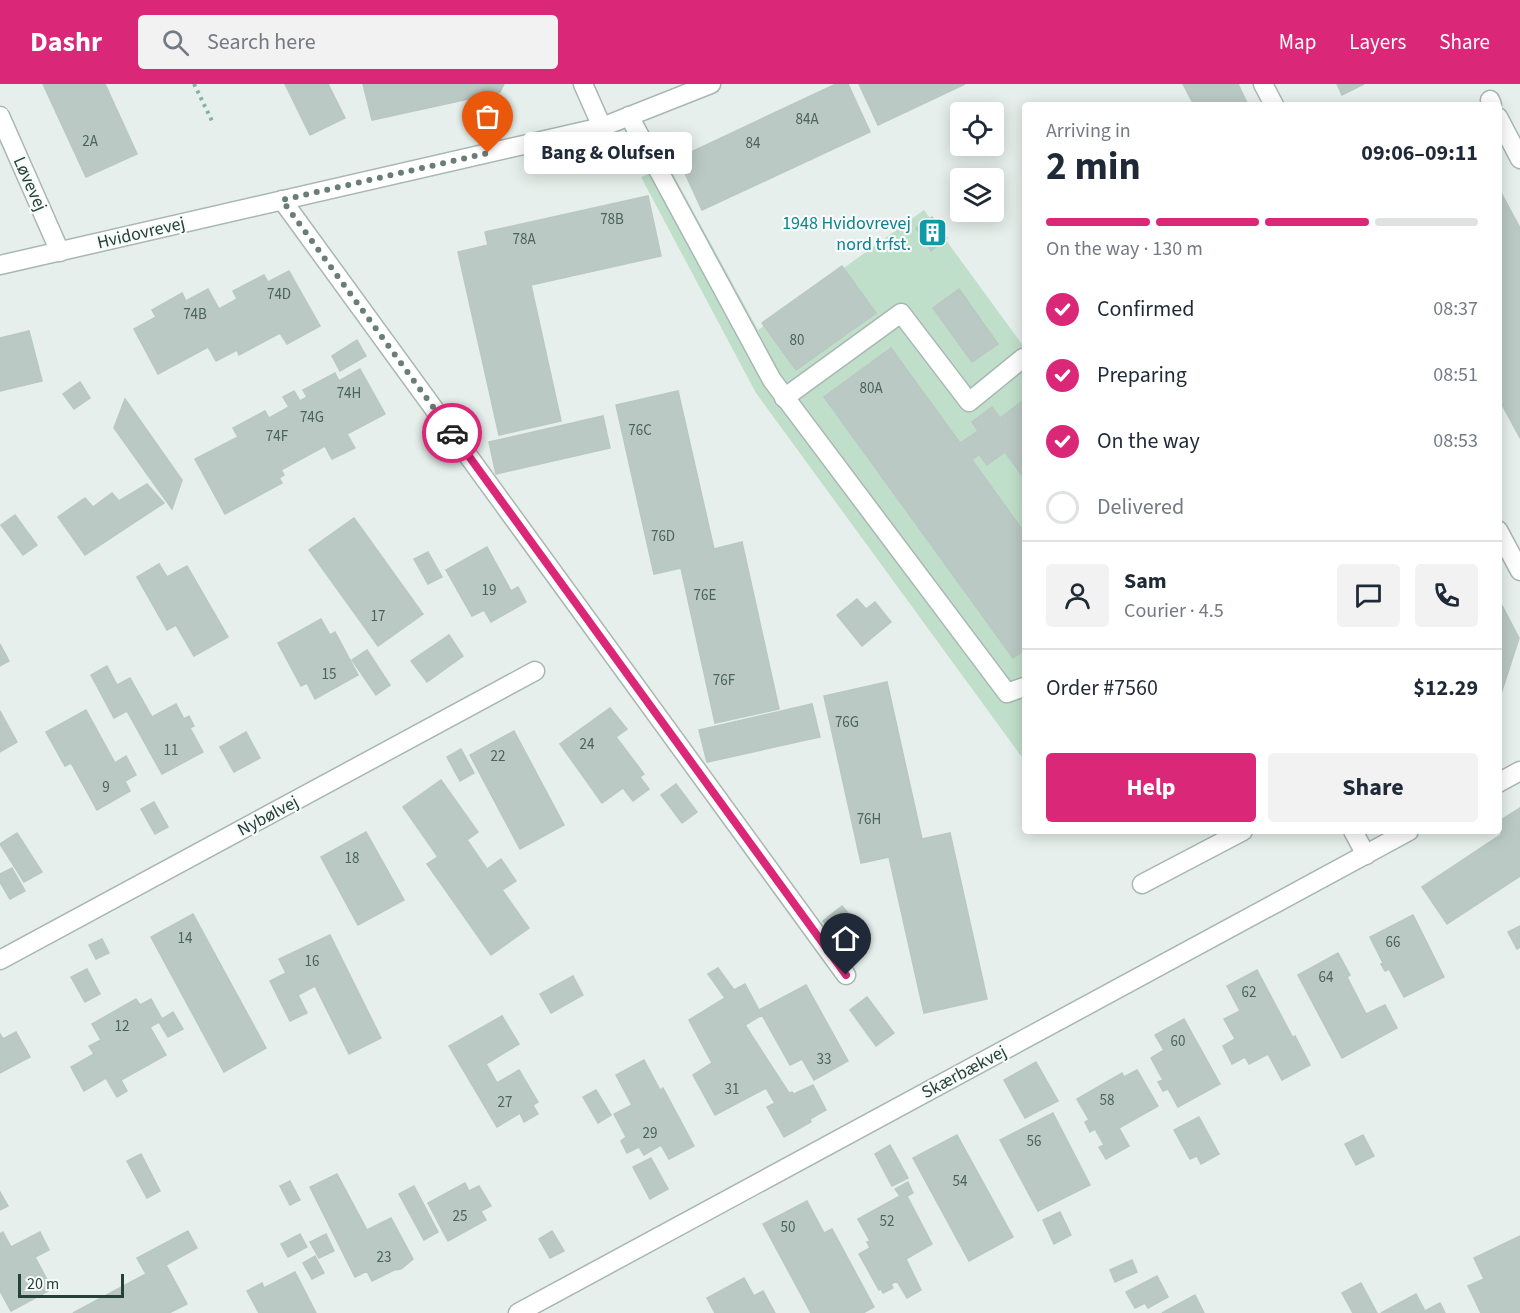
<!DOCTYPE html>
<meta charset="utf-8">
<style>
body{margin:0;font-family:"Source Sans 3",sans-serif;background:#f2f2f3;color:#1f2937;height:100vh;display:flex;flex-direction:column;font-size:22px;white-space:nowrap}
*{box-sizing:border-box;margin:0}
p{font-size:20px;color:#747a83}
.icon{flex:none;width:33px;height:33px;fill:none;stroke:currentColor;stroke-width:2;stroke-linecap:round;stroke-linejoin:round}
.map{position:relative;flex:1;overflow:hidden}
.panel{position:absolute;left:1022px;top:18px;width:480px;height:732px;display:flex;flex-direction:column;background:#fff;border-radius:6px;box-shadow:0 3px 15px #0003}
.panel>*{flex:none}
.fabs{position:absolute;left:950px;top:18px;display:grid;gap:12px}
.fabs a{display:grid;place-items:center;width:54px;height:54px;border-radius:6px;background:#fff;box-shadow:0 3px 15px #0003;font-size:30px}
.scale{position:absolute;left:18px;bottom:15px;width:106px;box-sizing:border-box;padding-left:6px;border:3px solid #25413a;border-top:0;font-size:16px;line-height:21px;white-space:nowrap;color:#25413a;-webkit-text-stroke:4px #f7fbf9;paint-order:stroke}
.pin{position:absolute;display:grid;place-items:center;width:51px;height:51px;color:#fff;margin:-62px -26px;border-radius:50% 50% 50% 0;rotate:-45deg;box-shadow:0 0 6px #0007}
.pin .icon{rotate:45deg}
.courier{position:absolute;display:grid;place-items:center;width:60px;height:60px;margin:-30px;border:4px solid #db2777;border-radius:50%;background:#fff;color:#222;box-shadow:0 2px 8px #0007}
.bubble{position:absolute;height:42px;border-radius:6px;background:#fff;box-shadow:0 3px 15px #0003;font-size:20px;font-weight:700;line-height:42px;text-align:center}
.head em{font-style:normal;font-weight:700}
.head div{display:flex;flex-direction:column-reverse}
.head{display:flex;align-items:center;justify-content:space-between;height:102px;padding:0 24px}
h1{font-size:39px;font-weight:700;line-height:45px}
.bar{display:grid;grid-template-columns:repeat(4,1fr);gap:9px 6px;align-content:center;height:72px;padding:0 24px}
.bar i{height:8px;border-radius:4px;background:#e0e1e3}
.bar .selected{background:#db2777}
.bar p{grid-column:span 4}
.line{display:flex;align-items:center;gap:15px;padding:0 24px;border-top:2px solid #e0e1e3}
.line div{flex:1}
.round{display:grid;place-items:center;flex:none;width:63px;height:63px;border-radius:6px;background:#f2f2f3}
ol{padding:0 24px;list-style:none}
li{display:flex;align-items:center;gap:18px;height:66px}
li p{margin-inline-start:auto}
li .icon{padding:6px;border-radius:50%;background:#db2777;color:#fff;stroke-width:4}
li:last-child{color:#747a83}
li i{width:33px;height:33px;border:3px solid #e0e1e3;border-radius:50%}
.cta{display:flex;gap:12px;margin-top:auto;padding:12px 24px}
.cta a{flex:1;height:69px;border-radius:6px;background:#db2777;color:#fff;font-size:24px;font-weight:700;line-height:69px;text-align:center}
.cta a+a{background:#f2f2f3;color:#1f2937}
header{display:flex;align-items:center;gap:36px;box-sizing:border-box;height:84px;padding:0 30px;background:#db2777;color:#fff}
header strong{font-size:28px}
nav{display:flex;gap:33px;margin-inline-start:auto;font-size:21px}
.search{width:420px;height:54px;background:#f2f2f3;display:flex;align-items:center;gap:15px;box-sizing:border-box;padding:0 21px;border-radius:6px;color:#747a83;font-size:22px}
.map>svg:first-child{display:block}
.green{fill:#c0dfca}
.building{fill:#bbc9c4;stroke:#b9c8c2;stroke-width:1.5}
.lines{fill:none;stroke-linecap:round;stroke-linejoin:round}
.service-casing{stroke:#a8b7b2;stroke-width:21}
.minor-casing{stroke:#a8b7b2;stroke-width:21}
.tertiary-casing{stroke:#a8b7b2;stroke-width:21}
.path{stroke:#88b1a6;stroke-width:4;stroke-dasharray:3 4.5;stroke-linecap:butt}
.service{stroke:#fff;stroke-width:18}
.minor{stroke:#fff;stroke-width:18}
.tertiary{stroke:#fff;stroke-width:18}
.done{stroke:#697e78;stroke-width:6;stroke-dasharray:0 10.8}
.route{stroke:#db2777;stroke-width:8}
.labels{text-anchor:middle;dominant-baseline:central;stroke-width:4.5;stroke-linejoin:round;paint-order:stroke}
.number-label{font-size:15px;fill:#4a635c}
.street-label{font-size:18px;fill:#25413a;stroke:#f7fbf9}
.culture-label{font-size:18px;fill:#0d838f;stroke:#f7fbf9;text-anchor:end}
</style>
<header>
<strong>Dashr</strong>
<div class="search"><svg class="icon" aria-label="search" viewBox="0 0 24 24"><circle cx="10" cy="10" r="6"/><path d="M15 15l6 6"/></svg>Search here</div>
<nav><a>Map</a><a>Layers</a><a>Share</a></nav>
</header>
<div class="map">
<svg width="1520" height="1229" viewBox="0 0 1520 1229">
<rect width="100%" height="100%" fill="#e6efeb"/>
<!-- green -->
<polygon class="green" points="668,81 758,246 924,126 1024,263 1024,676 756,309 641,93"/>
<!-- building -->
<g class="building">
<polygon points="43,0 105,0 137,70 86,93"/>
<polygon points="285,0 328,0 345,34 310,51"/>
<polygon points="363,0 504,0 500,8 372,36"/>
<polygon points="836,0 848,0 870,48 702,126 678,74"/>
<polygon points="859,0 965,0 878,41"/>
<polygon points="1183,0 1238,0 1248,21 1194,21"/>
<polygon points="1337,0 1364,0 1342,11"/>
<polygon points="1498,103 1520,144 1520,354 1498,313"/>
<polygon points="648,112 661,172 531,201 561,337 499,351 458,168 488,161 485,148"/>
<polygon points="932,133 947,154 931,167 916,144"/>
<polygon points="842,182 876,229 796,286 762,239"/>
<polygon points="289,187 320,242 287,260 280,249 239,271 237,266 216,277 208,263 158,290 134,245 156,233 152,226 182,209 186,217 208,205 219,225 237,215 233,207 264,191 268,198"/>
<polygon points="959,205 998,260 972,278 933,224"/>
<polygon points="29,247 42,297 0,307 0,254"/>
<polygon points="357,256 366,272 340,287 332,272"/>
<polygon points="891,264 960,359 978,347 972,338 992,323 1000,334 1024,316 1024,394 1005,368 987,381 979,370 972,376 1024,448 1024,566 1013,574 824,313"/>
<polygon points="360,285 385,330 347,350 355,364 332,375 325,362 281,386 284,391 279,394 282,399 225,430 195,375 238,353 233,344 265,327 269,334 289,323 283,313 294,307 300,317 307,313 303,306 335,289 339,297"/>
<polygon points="80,298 90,314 74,325 63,310"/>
<polygon points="678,307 714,465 742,458 779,625 715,639 681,484 654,490 616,321"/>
<polygon points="125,315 182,396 172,425 114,344"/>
<polygon points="603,332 610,364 496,390 489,358"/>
<polygon points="147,400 164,419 85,471 58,433 85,414 93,423 112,409 119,417"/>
<polygon points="15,431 37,461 23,471 1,441"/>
<polygon points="354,434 423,530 378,562 309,466"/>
<polygon points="487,463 511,507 518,503 526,518 491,538 484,526 472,532 446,486"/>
<polygon points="428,468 442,493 428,500 414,475"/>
<polygon points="159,480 167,493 187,482 228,553 194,572 176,541 167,546 137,493"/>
<polygon points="1498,514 1519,554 1498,619"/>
<polygon points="857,515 866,525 875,518 891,538 862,562 837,531"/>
<polygon points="321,535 330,551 335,548 358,591 315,615 307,599 301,602 278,559"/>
<polygon points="449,551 463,572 427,598 411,577"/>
<polygon points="0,560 9,577 0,582"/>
<polygon points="367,566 390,601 376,611 352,576"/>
<polygon points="107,582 117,601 130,594 152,633 176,620 184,635 189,632 194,642 190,644 203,668 162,690 127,627 114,634 91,591"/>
<polygon points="887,598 922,755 950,749 987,915 924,929 889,773 861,779 824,612"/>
<polygon points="812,620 820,653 707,678 699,646"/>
<polygon points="610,624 627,645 616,653 644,690 640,693 649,705 633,717 623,704 602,719 560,660"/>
<polygon points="86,626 115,679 126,672 136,691 125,697 130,707 97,726 71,679 65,682 46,648"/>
<polygon points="0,627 17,658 0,668"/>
<polygon points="514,647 564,741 520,765 470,671"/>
<polygon points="246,648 260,674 234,688 220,663"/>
<polygon points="461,665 474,689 460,697 447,673"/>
<polygon points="441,696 478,748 467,756 487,785 501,775 516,797 502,806 529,844 491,871 427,780 438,773 403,723"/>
<polygon points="676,700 697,728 682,739 661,711"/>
<polygon points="154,718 168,743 155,750 141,725"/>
<polygon points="1520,724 1520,792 1447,840 1422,803 1502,750 1498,744 1498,738"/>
<polygon points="366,748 404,816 358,841 321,773"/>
<polygon points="17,749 42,788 24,798 0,760"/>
<polygon points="12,784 25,807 10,815 0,798 0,790"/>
<polygon points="842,822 863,847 844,862 823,837"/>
<polygon points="193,830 266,964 224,988 151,853"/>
<polygon points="1413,831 1444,893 1404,913 1389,885 1385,887 1381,880 1383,879 1370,853"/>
<polygon points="1520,842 1520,863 1517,865 1508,848"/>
<polygon points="330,851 381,954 349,970 315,902 298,911 307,929 290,937 270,897 286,889 279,875"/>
<polygon points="102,855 109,869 96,875 89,861"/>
<polygon points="1338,869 1350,891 1347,893 1366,930 1385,921 1397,944 1342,974 1298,891"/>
<polygon points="718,884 734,906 745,900 759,926 806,901 848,977 814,996 802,975 790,981 762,931 745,941 789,1009 792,1008 794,1010 813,1001 826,1026 810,1035 811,1038 784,1053 767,1023 775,1019 766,1004 715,1031 693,991 712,979 689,936 725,914 708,890"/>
<polygon points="87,885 100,910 85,918 71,893"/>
<polygon points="1257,886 1293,954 1295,952 1310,981 1282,996 1268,970 1249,980 1245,973 1232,980 1223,962 1235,955 1224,935 1240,927 1227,902"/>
<polygon points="573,892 583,911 551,929 540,910"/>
<polygon points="867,913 894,949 876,962 850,926"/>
<polygon points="136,915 140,921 151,915 162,935 173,928 183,945 168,953 159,938 150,943 166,971 121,996 127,1007 117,1013 106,994 84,1007 71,983 94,970 89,962 101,956 92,940"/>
<polygon points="502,932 519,960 486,980 497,999 519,986 538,1018 533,1021 538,1030 524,1038 520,1029 497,1043 449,962"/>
<polygon points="1184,935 1220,1000 1178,1023 1168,1005 1163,1007 1158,998 1163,996 1151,974 1164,966 1155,951"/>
<polygon points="16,948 30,973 0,989 0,950 3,955"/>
<polygon points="644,976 660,1006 663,1004 694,1062 669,1075 661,1061 644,1071 639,1063 627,1069 621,1057 626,1053 614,1030 632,1021 616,991"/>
<polygon points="1036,978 1058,1017 1025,1034 1004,996"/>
<polygon points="1137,986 1158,1022 1119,1044 1129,1062 1106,1075 1099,1063 1104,1061 1095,1045 1090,1048 1085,1038 1089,1036 1077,1015 1122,989 1124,993"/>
<polygon points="596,1006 611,1031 598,1039 583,1013"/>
<polygon points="1053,1029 1090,1101 1038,1127 1000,1056"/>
<polygon points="1199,1033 1219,1070 1201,1080 1197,1072 1190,1075 1174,1046"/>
<polygon points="957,1051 1013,1153 969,1177 913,1074"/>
<polygon points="1363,1051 1374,1072 1356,1081 1345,1060"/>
<polygon points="890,1061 908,1094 892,1102 875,1070"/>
<polygon points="141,1070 160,1107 147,1114 127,1077"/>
<polygon points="651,1074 668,1105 650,1115 633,1083"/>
<polygon points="337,1090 367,1146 391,1134 413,1175 401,1185 394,1186 372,1197 367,1187 355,1193 310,1103"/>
<polygon points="290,1097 300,1116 290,1121 280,1102"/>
<polygon points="908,1098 913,1109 907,1112 932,1160 906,1175 921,1206 907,1214 897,1197 891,1200 893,1204 883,1209 881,1205 879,1206 859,1170 870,1164 867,1158 870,1157 858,1135 900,1112 895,1105"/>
<polygon points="465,1099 469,1107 479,1102 491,1122 481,1127 486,1136 448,1157 428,1119"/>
<polygon points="414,1102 438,1148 424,1156 399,1110"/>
<polygon points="0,1108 8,1122 0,1126"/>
<polygon points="807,1117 824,1149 832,1145 874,1223 863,1229 811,1229 763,1140"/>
<polygon points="1060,1128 1071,1151 1054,1160 1043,1136"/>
<polygon points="188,1147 197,1164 166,1181 187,1220 169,1229 73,1229 146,1190 137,1174"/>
<polygon points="552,1147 564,1167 550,1174 539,1155"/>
<polygon points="3,1148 11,1163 40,1148 49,1166 35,1173 52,1205 11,1227 0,1207 0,1150"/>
<polygon points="300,1150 307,1163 288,1173 281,1160"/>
<polygon points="326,1150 334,1167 319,1174 310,1158"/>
<polygon points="1520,1152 1520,1229 1481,1229 1468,1202 1484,1195 1474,1174"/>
<polygon points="315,1172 324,1189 312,1195 303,1179"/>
<polygon points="1132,1176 1137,1188 1115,1198 1110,1186"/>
<polygon points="295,1188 316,1229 259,1229 247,1207 262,1199 264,1204"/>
<polygon points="1157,1192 1168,1213 1148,1224 1145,1219 1135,1224 1126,1208"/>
<polygon points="744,1194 754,1212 763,1207 775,1229 715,1229 707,1214"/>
<polygon points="1361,1199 1377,1229 1353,1229 1342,1209"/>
<polygon points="1416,1210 1425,1227 1440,1219 1445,1229 1381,1229"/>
<polygon points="1195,1211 1204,1229 1162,1229"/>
</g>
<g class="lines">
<defs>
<g id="service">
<polyline points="1490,16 1492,21"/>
<polyline points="629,32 772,296 1007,609 1024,603"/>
<polyline points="1498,33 1520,75"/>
<polyline points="784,314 901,229 969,318 1023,274 1024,276"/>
<polyline points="1353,747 1366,771"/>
<polyline points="1142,800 1243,747"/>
</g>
<g id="minor">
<polyline points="583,0 602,43"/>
<polyline points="1263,0 1274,21"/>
<polyline points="0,32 60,168"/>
<polyline points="282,116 846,891"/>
<polyline points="1498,446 1520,487"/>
<polyline points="1498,699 1520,687"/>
<polyline points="0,876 535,587"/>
<polyline points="518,1229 1409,747"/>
</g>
<polyline id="tertiary" points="0,181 602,43 711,0"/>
</defs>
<!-- service casing -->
<use href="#service" class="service-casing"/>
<!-- minor casing -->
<use href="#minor" class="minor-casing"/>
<!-- tertiary casing -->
<use href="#tertiary" class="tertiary-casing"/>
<!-- path -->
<polyline class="path" points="194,0 212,37"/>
<!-- service -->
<use href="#service" class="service"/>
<!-- minor -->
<use href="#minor" class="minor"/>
<!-- tertiary -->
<use href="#tertiary" class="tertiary"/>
</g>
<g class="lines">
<!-- done -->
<polyline class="done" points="452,349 282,116 488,69"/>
<!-- route -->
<polyline class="route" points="452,349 846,891"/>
</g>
<!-- icons -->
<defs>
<symbol id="building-square" viewBox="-11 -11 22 22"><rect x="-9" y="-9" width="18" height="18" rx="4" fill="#0f9aa8" stroke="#f7fbf9"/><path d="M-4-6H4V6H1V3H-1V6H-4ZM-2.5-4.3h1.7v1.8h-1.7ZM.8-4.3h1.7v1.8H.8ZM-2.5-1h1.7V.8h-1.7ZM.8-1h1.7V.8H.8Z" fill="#fff"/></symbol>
</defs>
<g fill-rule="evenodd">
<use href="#building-square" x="916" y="132" width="33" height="33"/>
</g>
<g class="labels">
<!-- number labels -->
<g class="number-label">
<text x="807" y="35">84A</text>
<text x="90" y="57">2A</text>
<text x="753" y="59">84</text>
<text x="612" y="135">78B</text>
<text x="524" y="155">78A</text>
<text x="279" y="210">74D</text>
<text x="195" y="230">74B</text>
<text x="797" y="256">80</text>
<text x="871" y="304">80A</text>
<text x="349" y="309">74H</text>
<text x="312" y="333">74G</text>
<text x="640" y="346">76C</text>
<text x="277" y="352">74F</text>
<text x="663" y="452">76D</text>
<text x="489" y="506">19</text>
<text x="705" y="511">76E</text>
<text x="378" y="532">17</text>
<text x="329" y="590">15</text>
<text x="724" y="596">76F</text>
<text x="847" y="638">76G</text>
<text x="587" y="660">24</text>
<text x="171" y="666">11</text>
<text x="498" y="672">22</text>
<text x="106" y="703">9</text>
<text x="869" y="735">76H</text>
<text x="352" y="774">18</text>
<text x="185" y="854">14</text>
<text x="1393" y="858">66</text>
<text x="312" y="877">16</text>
<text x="1326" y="893">64</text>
<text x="1249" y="908">62</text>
<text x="122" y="942">12</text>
<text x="1178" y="957">60</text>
<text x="824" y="975">33</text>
<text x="732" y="1005">31</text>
<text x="1107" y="1016">58</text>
<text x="505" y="1018">27</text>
<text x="650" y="1049">29</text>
<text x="1034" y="1057">56</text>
<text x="960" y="1097">54</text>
<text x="460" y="1132">25</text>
<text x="887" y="1137">52</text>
<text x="788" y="1143">50</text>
<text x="384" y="1173">23</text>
</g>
<!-- street labels -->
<g class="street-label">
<text transform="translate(30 100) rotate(66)">Løvevej</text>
<text transform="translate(141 149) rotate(-13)">Hvidovrevej</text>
<text transform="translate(268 732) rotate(-28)">Nybølvej</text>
<text transform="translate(964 988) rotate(-28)">Skærbækvej</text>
</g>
<!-- culture labels -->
<g class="culture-label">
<text x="911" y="139">1948 Hvidovrevej<tspan x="911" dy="21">nord trfst.</tspan></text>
</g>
</g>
</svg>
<div class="fabs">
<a><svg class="icon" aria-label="locate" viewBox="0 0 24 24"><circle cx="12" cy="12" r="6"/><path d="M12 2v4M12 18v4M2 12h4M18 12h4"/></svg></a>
<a><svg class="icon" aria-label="layers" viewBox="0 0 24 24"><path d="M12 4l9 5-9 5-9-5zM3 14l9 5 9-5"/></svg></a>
</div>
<div class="scale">20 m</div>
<div class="pin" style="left:488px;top:69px;background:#ea580c"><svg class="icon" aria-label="bag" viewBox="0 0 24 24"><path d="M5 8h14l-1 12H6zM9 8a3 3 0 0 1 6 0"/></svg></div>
<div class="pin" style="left:846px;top:891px;background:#1f2937"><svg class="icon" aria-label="home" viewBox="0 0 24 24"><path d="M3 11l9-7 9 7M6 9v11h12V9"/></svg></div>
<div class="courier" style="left:452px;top:349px"><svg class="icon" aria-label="car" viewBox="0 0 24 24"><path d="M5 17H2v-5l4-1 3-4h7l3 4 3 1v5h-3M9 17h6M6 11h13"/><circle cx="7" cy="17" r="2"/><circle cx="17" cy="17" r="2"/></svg></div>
<div class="bubble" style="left:524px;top:48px;width:168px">Bang &amp; Olufsen</div>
<section class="panel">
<div class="head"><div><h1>2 min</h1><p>Arriving in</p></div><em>09:06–09:11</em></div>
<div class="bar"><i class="selected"></i><i class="selected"></i><i class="selected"></i><i></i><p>On the way · 130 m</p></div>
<ol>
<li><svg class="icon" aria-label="check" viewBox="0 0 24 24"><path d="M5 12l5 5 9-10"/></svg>Confirmed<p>08:37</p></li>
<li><svg class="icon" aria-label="check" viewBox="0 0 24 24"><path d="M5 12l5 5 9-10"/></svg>Preparing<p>08:51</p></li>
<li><svg class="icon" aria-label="check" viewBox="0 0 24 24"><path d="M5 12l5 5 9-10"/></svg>On the way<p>08:53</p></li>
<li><i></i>Delivered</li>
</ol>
<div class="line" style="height:108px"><a class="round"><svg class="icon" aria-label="person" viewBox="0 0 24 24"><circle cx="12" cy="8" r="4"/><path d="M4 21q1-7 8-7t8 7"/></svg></a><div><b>Sam</b><p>Courier · 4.5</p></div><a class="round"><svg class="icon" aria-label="chat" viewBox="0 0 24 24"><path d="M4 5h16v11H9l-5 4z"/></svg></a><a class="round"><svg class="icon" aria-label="phone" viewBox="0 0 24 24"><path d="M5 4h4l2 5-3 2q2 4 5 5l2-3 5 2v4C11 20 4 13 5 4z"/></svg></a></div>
<div class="line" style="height:78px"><div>Order #7560</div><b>$12.29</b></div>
<div class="cta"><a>Help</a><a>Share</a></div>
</section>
</div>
